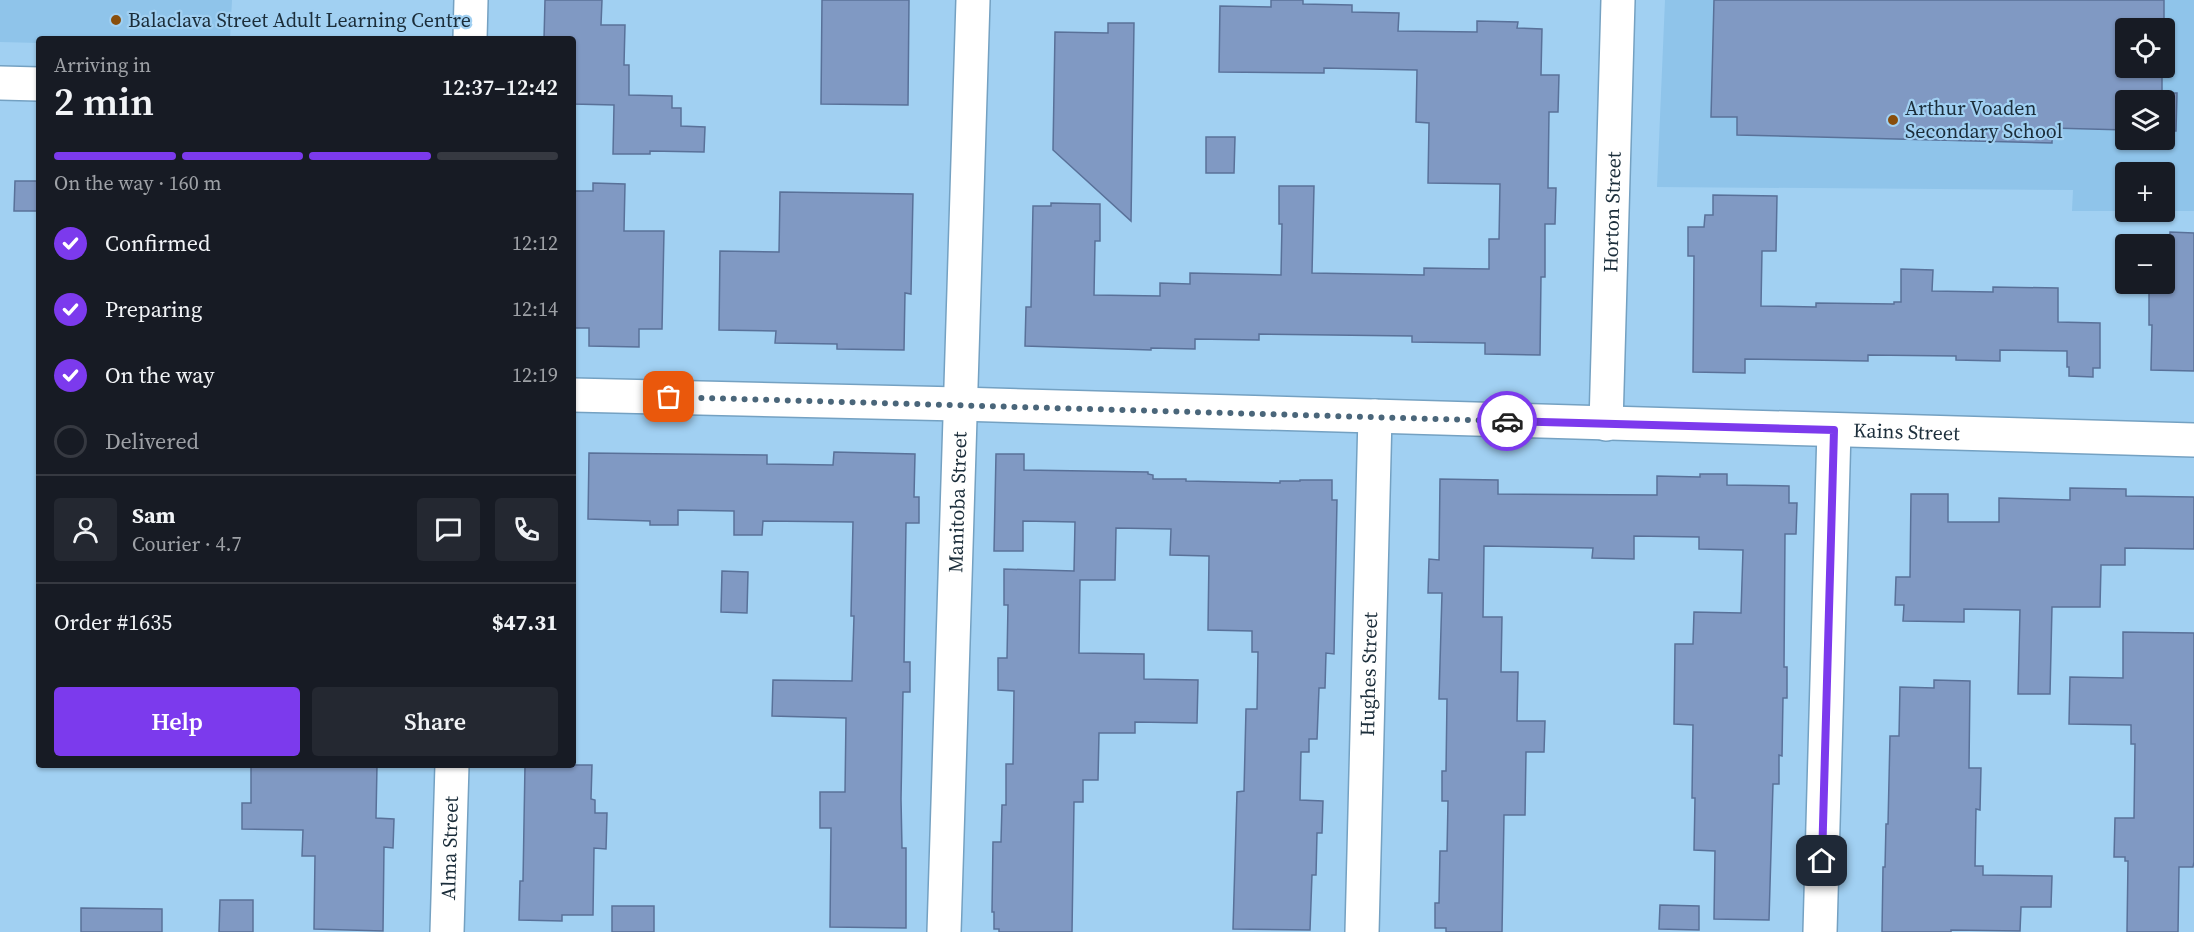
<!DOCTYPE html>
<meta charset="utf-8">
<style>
body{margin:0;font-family:"Source Serif 4",serif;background:#242831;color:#f1f3f6;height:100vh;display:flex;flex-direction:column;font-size:22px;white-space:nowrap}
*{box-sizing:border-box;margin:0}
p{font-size:20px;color:#9ea1a6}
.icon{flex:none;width:33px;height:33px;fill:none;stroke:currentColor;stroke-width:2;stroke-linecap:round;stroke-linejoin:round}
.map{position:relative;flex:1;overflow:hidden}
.drawer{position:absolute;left:36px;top:36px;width:540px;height:732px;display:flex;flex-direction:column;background:#171b24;border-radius:6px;box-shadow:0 2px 4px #0004}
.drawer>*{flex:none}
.buttons{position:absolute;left:2115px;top:18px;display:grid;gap:12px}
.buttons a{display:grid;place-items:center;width:60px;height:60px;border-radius:6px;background:#171b24;box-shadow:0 2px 4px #0004;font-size:30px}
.pin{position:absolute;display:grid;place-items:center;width:51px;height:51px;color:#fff;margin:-26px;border-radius:12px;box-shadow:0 3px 9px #0006}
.courier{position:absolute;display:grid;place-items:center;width:60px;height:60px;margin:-30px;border:4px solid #7c3aed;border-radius:50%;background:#fff;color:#222;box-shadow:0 2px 8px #0007}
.headline em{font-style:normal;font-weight:600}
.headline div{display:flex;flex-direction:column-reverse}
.headline{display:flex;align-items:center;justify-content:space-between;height:102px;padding:0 18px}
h1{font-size:39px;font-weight:600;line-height:45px}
.bar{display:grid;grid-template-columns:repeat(4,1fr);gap:9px 6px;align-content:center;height:72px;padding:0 18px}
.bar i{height:8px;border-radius:4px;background:#363941}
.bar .current{background:#7c3aed}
.bar p{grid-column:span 4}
.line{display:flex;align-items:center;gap:15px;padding:0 18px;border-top:2px solid #363941}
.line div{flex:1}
.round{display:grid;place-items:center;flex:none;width:63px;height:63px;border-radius:6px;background:#242831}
ol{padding:0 18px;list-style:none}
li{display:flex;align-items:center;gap:18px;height:66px}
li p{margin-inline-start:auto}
li .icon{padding:6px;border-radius:50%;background:#7c3aed;color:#fff;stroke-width:4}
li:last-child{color:#9ea1a6}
li i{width:33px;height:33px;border:3px solid #363941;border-radius:50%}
.cta{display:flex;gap:12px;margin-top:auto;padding:12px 18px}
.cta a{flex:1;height:69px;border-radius:6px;background:#7c3aed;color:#fff;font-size:24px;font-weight:600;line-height:69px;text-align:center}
.cta a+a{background:#242831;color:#f1f3f6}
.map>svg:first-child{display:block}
.built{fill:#8fc4ea;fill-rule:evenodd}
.building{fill:#8099c3;stroke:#597199;stroke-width:1.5}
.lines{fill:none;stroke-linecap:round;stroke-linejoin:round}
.minor-casing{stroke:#74a1c2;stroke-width:36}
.minor{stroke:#fff;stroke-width:33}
.done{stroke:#4a667a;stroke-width:6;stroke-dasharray:0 10.8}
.route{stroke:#7c3aed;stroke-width:8}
.poi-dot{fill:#894e0b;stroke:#a1d0f2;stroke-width:2}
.labels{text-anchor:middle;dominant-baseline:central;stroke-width:4.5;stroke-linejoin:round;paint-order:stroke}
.poi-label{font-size:20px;fill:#1b2d3a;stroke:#a1d0f2;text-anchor:start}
.street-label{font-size:20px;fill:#1b2d3a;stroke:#a1d0f2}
</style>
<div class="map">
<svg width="2194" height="932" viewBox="0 0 2194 932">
<rect width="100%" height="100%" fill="#a1d0f2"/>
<!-- built -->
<g class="built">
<polygon points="0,0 232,0 230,39 39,39 39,43 0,42"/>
<path d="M1665 0H2194V211H2165L2164 172H2126L2125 211H2072L2073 190 1657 187ZM2126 28H2164V68H2126ZM2126 100H2164V140H2126Z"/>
</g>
<!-- building -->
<g class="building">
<polygon points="545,0 602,0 601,25 625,25 624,65 629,65 629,95 672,96 672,108 681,108 681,126 705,127 704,152 650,151 650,154 613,154 614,105 573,104 573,39 544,39"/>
<polygon points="822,0 909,0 908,105 821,104"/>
<polygon points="1271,0 1303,0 1303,4 1352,5 1352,12 1399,13 1398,31 1477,32 1477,21 1518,22 1517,28 1542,29 1541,75 1559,75 1558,112 1549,112 1548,188 1556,188 1555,224 1545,224 1545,277 1541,277 1540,355 1485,354 1485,343 1412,342 1412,336 1259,334 1259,340 1195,339 1195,349 1151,348 1151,350 1025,346 1026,307 1031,307 1033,206 1051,206 1051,203 1100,204 1100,241 1095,241 1094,295 1160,296 1160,283 1190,284 1190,273 1281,275 1282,224 1279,224 1279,186 1314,186 1312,273 1424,275 1424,268 1489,269 1489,239 1499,239 1500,184 1428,183 1429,123 1416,122 1417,70 1324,68 1324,73 1219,72 1220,6 1271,7"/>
<polygon points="1714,0 2164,0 2164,28 2126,28 2126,68 2162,68 2162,93 2177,93 2176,131 2164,131 2164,100 2126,100 2126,130 2052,128 2052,143 1737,135 1737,117 1711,117"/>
<polygon points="1108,23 1134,23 1131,221 1053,150 1055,32 1108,33"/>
<polygon points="1206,137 1235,137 1234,173 1206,173"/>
<polygon points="15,181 39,181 39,211 14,211"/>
<polygon points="593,183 625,184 624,231 664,231 662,329 639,329 639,347 589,346 589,328 573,328 573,191 593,191"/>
<polygon points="780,192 913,194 911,294 905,293 904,350 837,349 837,344 775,343 776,331 719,330 720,251 779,252"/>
<polygon points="1713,195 1777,196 1776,251 1762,251 1761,306 1816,307 1816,303 1894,304 1894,302 1901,302 1901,269 1933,270 1932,291 1993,292 1993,287 2058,288 2058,322 2100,323 2100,368 2093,368 2093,377 2069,376 2069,367 2067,367 2067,351 2000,350 2000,361 1956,360 1956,356 1868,355 1868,361 1745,359 1745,373 1693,372 1694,256 1688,256 1688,227 1704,227 1705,215 1713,215"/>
<polygon points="2170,232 2194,233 2194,371 2151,370 2152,325 2149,325 2149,292 2164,292 2164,253 2169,253"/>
<polygon points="834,452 915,454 914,497 919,497 919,523 906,523 904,662 910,662 910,692 903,692 901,799 902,848 906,848 906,928 830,927 831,828 820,828 820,792 845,792 846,718 772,716 773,680 852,681 854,616 851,616 853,522 763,521 762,535 734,535 734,511 678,510 678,525 650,525 650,521 588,519 589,453 767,455 767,464 833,465"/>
<polygon points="996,454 1024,454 1024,470 1148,472 1148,474 1153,475 1153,479 1186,479 1186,481 1280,483 1280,481 1300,481 1300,480 1332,480 1332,500 1337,500 1334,654 1326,653 1325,688 1319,688 1317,739 1309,739 1309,752 1301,752 1300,800 1323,801 1322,833 1317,833 1316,875 1312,875 1310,930 1233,929 1237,792 1244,791 1246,709 1257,709 1258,652 1252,652 1252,631 1208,630 1209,556 1170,555 1171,529 1116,528 1115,580 1080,580 1079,653 1144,654 1144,679 1198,680 1197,723 1135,722 1135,733 1099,733 1098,780 1083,780 1083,802 1074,802 1072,932 999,932 999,929 994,929 994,912 992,912 993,842 1001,842 1002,805 1006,805 1006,764 1013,764 1014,691 998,690 998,658 1007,658 1008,605 1004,605 1004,569 1074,571 1075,522 1023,521 1023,551 994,551"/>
<polygon points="1700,474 1727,474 1727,485 1789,486 1789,503 1797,503 1796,534 1785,534 1784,667 1787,667 1787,698 1783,698 1782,756 1779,755 1779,784 1773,784 1769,920 1714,919 1715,851 1694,850 1695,798 1692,798 1693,725 1674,724 1675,644 1693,644 1694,612 1741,613 1743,550 1699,549 1699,537 1634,536 1634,559 1592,558 1593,548 1484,546 1483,617 1502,617 1501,672 1518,672 1517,721 1545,721 1544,752 1526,752 1525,815 1504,815 1502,932 1446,932 1446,928 1435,928 1435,903 1439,903 1440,851 1447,851 1448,801 1442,801 1442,771 1446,771 1447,699 1439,699 1442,593 1428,593 1429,559 1439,560 1440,479 1498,480 1498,494 1657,495 1657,476 1700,477"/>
<polygon points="2070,488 2126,489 2126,496 2194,497 2194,549 2125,548 2125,565 2101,565 2100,607 2052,607 2050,694 2018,694 2020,610 1964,609 1964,622 1903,621 1904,605 1895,605 1896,577 1910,577 1911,494 1948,494 1948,522 1999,522 1999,498 2070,500"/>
<polygon points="722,571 748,572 747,613 721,612"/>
<polygon points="2123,632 2194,633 2194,862 2193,867 2179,867 2178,932 2127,932 2128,861 2125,861 2125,857 2114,857 2115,818 2134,818 2135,744 2131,744 2131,725 2069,724 2070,677 2123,678"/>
<polygon points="1934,680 1970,681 1969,768 1981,768 1980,810 1976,809 1975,866 1983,866 1983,875 2052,876 2051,907 2021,907 2020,931 1951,930 1951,932 1882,932 1883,867 1885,867 1886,824 1888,824 1890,736 1899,736 1900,687 1934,688"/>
<polygon points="251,765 377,765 376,818 394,819 393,848 384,847 383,931 314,929 315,856 302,856 303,830 242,829 242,803 251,803"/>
<polygon points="525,765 592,765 591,799 595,800 595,813 607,813 606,849 594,848 593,915 562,915 562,921 519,920 520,881 523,881"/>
<polygon points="220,900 253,900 253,932 219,932"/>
<polygon points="1660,905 1699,906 1699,930 1659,929"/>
<rect x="612" y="906" width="42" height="26"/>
<polygon points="81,908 162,909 162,932 81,932"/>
</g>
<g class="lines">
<defs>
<g id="minor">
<polyline points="470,39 471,0"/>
<polyline points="0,83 39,84"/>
<path id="s1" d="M573 395 959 404 2194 440"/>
<path id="s2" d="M1606 424 1618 0"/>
<path id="s3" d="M447 932 452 765"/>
<path id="s4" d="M944 932 973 0"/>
<path id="s5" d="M1362 932 1375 416"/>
<polyline points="1820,932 1834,430"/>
</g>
</defs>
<!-- minor casing -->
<use href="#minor" class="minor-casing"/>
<!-- minor -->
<use href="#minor" class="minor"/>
</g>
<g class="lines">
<!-- done -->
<polyline class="done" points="669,397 1507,421"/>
<!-- route -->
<polyline class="route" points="1507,421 1834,430 1822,861"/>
</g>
<!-- markers -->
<g class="poi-dot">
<circle cx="116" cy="20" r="6"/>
<circle cx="1893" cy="120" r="6"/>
</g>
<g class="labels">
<!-- poi labels -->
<g class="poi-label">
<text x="128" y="20">Balaclava Street Adult Learning Centre</text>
<text x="1905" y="108">Arthur Voaden<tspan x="1905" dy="23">Secondary School</tspan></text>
</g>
<!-- street labels -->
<g class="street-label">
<text stroke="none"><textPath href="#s2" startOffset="212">Horton Street</textPath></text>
<text stroke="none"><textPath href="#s1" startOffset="1334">Kains Street</textPath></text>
<text stroke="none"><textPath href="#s4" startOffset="430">Manitoba Street</textPath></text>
<text stroke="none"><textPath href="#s5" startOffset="258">Hughes Street</textPath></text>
<text stroke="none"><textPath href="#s3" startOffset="84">Alma Street</textPath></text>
</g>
</g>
</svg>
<div class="buttons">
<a><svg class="icon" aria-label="locate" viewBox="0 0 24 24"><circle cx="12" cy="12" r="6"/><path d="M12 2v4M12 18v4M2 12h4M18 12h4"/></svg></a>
<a><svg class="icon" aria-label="layers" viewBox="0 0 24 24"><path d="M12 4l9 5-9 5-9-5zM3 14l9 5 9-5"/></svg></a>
<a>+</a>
<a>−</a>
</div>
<div class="pin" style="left:669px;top:397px;background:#ea580c"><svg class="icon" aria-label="bag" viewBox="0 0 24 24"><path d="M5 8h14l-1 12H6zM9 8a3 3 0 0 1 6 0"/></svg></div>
<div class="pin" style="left:1822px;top:861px;background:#1f2937"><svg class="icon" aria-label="home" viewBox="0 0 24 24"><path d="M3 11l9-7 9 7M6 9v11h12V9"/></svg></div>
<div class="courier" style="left:1507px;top:421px"><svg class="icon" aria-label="car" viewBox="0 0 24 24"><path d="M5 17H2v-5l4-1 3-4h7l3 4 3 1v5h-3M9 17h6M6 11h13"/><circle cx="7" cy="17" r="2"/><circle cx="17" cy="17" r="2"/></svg></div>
<section class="drawer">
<div class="headline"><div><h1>2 min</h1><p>Arriving in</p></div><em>12:37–12:42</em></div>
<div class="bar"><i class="current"></i><i class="current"></i><i class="current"></i><i></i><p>On the way · 160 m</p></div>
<ol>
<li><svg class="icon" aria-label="check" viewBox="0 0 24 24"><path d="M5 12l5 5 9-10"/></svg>Confirmed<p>12:12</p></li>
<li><svg class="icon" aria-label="check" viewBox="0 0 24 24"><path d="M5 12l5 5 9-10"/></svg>Preparing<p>12:14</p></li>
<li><svg class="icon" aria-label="check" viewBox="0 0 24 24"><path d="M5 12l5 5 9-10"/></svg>On the way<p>12:19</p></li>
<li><i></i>Delivered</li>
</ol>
<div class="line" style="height:108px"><a class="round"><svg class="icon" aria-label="person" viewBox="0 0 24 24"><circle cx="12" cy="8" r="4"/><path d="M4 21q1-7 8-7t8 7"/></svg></a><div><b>Sam</b><p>Courier · 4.7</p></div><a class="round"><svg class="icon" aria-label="chat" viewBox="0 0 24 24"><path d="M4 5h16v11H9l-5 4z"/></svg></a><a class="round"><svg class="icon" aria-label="phone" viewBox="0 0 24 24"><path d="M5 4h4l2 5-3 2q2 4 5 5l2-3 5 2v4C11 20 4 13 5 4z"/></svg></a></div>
<div class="line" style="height:78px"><div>Order #1635</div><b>$47.31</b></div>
<div class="cta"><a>Help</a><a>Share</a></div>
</section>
</div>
